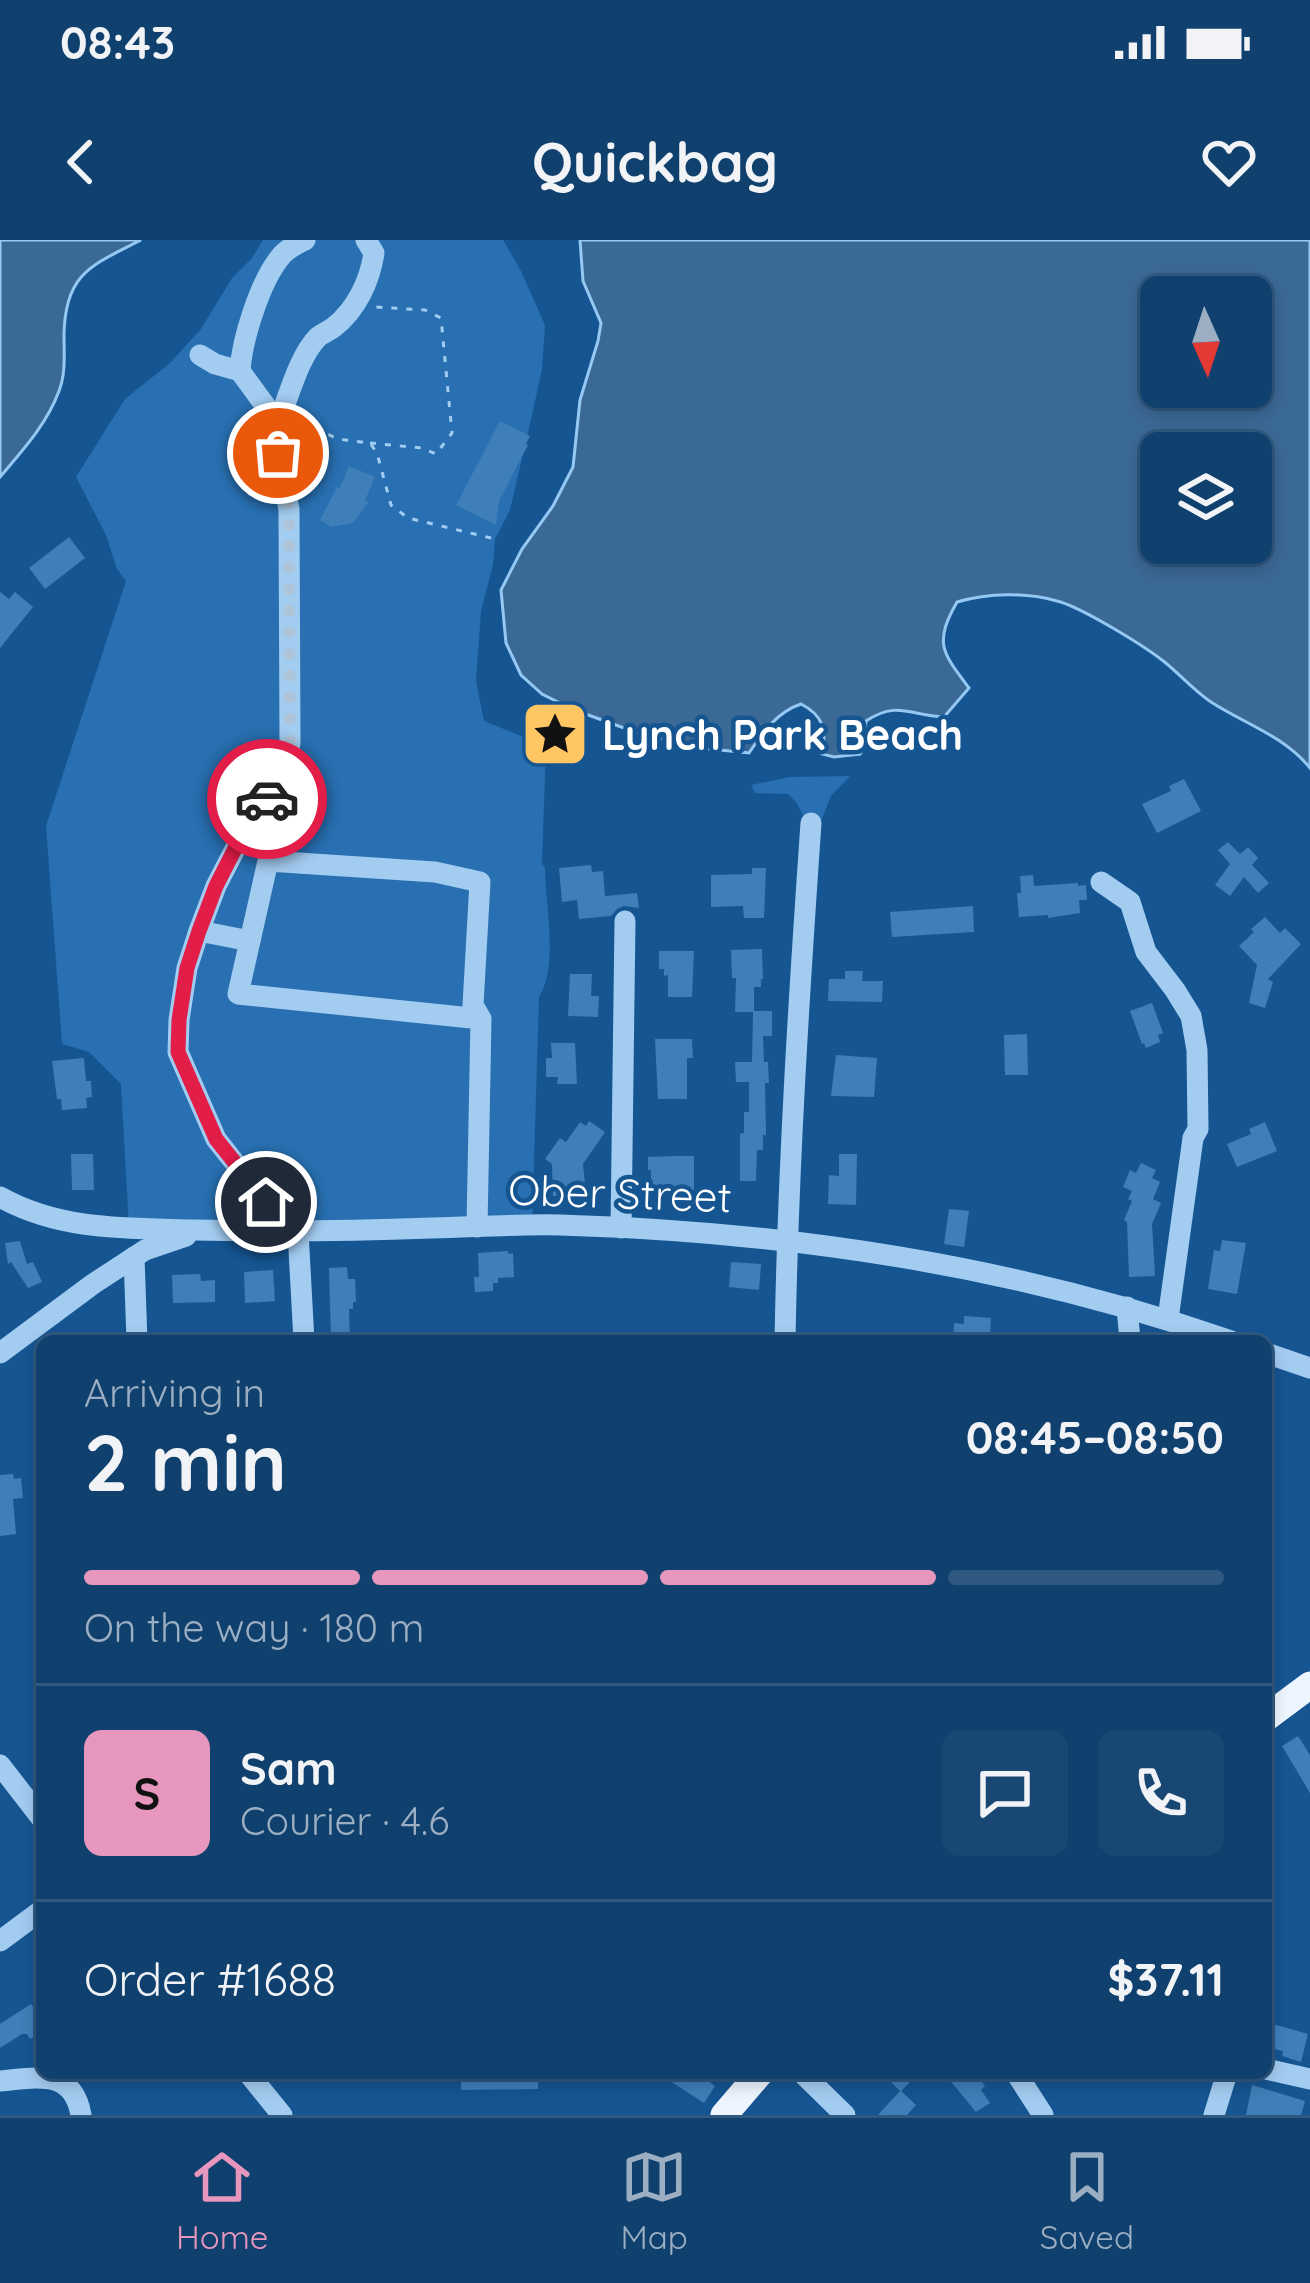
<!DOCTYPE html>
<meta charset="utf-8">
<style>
body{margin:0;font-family:Quicksand,sans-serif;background:#194773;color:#f1f3f6;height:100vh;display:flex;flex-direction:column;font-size:45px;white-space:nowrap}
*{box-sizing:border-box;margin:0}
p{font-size:39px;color:#9cafc2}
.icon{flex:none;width:66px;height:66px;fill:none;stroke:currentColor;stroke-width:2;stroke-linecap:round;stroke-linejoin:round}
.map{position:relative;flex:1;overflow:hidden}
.side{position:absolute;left:36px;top:1095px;width:1236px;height:744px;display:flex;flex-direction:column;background:#10406e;border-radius:18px;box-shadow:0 6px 18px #0003,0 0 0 3px #305981}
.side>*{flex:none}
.needle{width:78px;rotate:177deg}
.tools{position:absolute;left:1140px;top:36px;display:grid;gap:24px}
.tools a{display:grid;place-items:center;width:132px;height:132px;border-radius:18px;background:#10406e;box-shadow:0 6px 18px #0003,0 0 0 3px #305981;font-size:60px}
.pin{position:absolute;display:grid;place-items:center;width:102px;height:102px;color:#fff;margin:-51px;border:6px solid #fff;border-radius:50%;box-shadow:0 3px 12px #0007}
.courier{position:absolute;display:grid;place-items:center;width:120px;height:120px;margin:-60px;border:9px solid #e11d48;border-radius:50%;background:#fff;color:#222;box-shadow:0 3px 15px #0007}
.head em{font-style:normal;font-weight:700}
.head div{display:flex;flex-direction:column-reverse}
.head{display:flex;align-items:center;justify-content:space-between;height:204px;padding:0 48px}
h1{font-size:78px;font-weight:700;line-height:90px}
.bar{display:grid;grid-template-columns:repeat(4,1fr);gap:18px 12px;align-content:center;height:144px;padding:0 48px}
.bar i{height:15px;border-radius:9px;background:#305981}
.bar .current{background:#e797bd}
.bar p{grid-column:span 4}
.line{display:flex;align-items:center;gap:30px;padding:0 48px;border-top:3px solid #305981}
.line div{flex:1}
.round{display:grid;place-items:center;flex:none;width:126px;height:126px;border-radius:18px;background:#194773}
.status{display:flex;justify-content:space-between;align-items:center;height:84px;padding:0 60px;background:#10406e;direction:ltr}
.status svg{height:33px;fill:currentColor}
header{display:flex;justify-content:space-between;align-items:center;height:156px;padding:0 48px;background:#10406e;font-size:54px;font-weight:700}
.tabs{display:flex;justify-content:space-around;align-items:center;height:168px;border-top:3px solid #305981;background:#10406e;font-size:33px;color:#9cafc2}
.tabs a{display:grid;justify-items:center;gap:6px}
.tabs .current{color:#e797bd}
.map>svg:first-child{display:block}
.green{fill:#2870b1}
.water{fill:#3b6995;stroke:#96c8f4;stroke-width:3;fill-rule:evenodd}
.building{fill:#3e7fba}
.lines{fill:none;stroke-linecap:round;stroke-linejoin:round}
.path{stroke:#a3ccf1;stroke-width:3;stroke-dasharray:6 9;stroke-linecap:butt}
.minor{stroke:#a3ccf1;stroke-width:21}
.major{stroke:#edf5ff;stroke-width:27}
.done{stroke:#adc4d9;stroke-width:12;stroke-dasharray:0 21.6}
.route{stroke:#e11d48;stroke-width:15}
.labels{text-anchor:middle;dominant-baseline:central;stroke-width:9;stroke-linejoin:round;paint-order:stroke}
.poi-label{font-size:42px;font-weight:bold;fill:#fff;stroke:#155592;text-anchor:start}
.street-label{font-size:42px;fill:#fff;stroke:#155592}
</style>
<div class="status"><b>08:43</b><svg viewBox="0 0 49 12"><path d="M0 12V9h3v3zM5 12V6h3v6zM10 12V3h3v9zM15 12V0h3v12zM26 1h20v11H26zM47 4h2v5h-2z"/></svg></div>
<header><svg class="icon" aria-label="back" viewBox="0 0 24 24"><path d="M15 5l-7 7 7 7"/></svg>Quickbag<svg class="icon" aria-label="heart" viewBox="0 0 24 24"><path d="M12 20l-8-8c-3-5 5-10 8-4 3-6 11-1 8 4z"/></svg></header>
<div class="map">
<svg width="1310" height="1875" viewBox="0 0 1310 1875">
<rect width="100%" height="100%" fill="#155592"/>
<!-- green -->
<g class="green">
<path d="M263 0H503L521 31 545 85 542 129 534 166 510 270 495 299 493 325 481 371 476 441 484 481 546 506 542 624 545 627C545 664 559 725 539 757L532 986 129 988 121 844 89 812 62 804 46 586 126 341 117 329 106 295 76 237 125 159 170 123 201 89 232 38 252 18Z"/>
<polygon points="850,536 831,556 821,581 806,582 797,563 788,554 755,553 751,545 790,537"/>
</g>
<!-- water -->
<g class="water">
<path d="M0 0H141C93 25 65 32 64 95 64 113 66 133 59 151 47 184 22 211 0 237Z"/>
<path d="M580 0H1310V528C1284 496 1245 484 1211 462 1193 450 1179 433 1162 420 1141 404 1081 367 1057 361 1026 352 988 353 957 362 933 404 943 413 969 448L944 477C910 476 898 460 866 481L864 508 860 514 834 517 822 514C827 490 823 475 801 464 777 472 763 492 749 513L700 508 643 495 572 469 542 454 521 435 506 403 501 350 522 309 553 266 573 227 580 160 598 101 601 83 583 41ZM1161 57H1251V147H1161ZM1161 213H1251V303H1161Z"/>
</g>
<!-- building -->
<g class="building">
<polygon points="500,181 530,196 526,204 528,205 499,261 496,285 456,265"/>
<polygon points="349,226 375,237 365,260 369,262 353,283 331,287 320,280 337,247 340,248"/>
<polygon points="69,297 85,318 45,349 29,328"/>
<polygon points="0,352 9,359 15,352 33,367 0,408"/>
<polygon points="1184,539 1201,571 1157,593 1142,564 1171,551 1169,546"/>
<polygon points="1228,602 1240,614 1248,607 1258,618 1252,625 1269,643 1258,653 1244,637 1230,656 1215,645 1230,624 1218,610"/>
<polygon points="591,625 592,632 603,631 605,656 637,653 639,668 624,666 617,669 611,676 579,679 577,660 562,662 559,628"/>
<polygon points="752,628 766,628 764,678 744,678 743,666 711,667 711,635 752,634"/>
<polygon points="1033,635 1034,646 1078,643 1078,646 1086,645 1087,660 1079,660 1080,673 1048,678 1048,675 1019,677 1017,653 1021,653 1020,636"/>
<polygon points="973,666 974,692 892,697 890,672"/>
<polygon points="1265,677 1280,693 1285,688 1301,704 1268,739 1273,742 1265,768 1249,763 1257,725 1239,706 1254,692 1251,689"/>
<polygon points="762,709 763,739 761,739 761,747 754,747 754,771 772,771 772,796 763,796 764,822 768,822 769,843 765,843 766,895 763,895 763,910 757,910 756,941 740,941 740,894 744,893 744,872 749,872 749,842 736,842 735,822 752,822 753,772 735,772 736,738 732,738 731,710"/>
<polygon points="659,711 694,711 692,757 668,757 668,735 664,736 664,729 659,729"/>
<polygon points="845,731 863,731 862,741 883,741 882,762 828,761 829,739 845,739"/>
<polygon points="570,734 592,734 591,756 599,756 598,777 568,776"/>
<polygon points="1152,763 1163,793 1158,795 1160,802 1146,808 1144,803 1142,804 1130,771"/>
<polygon points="1027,794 1028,835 1005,835 1004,795"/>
<polygon points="655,799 692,799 693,818 687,818 687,859 658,859"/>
<polygon points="551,803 575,803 577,844 557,844 558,837 546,837 546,818 552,818"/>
<polygon points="836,815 877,818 874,857 831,856"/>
<polygon points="84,818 86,841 91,841 92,857 86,858 87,868 62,870 61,859 57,859 52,821"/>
<polygon points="589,881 605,892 583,924 586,956 553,956 552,924 545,919 560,898 566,902 580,882 586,886"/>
<polygon points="1265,882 1277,911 1237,927 1227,904 1251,894 1249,889"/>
<polygon points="71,914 93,914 94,950 72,950"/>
<polygon points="839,914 857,914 856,965 828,964 829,935 839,936"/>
<polygon points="676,916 694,916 694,950 671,950 671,955 651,955 651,930 648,930 648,917"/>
<polygon points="1141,923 1156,930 1152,938 1160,942 1153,959 1161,963 1152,984 1155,1036 1129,1037 1127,982 1124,980 1132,961 1128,959 1132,951 1123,947 1130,930 1136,933"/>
<polygon points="949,969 969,971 964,1007 944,1004"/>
<polygon points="1222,1000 1246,1003 1237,1054 1208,1049 1214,1010 1220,1011"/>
<polygon points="20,1001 27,1024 33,1022 42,1042 28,1048 11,1022 8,1024 5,1003"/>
<polygon points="508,1011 508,1014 513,1013 514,1037 498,1038 498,1043 493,1043 493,1051 475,1052 474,1037 479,1037 478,1013"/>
<polygon points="731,1022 761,1024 759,1050 729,1047"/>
<polygon points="347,1027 348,1039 355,1039 356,1062 353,1062 353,1069 349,1069 350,1101 331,1101 329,1028"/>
<polygon points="273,1030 275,1061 245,1063 244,1032"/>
<polygon points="200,1034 201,1041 215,1040 215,1062 173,1063 172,1035"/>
<polygon points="964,1076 991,1078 990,1098 976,1097 976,1101 953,1101 954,1083 964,1084"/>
<polygon points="13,1234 14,1239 21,1238 23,1258 13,1259 16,1294 0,1296 0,1235"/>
<polygon points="1298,1496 1310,1515 1310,1553 1282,1506"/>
<polygon points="31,1764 42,1781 42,1791 30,1799 27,1794 22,1794 0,1808 0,1784"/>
<polygon points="1266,1782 1308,1794 1301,1822 1282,1816 1283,1811 1266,1807"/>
<polygon points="461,1833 538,1833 538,1849 461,1850"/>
<polygon points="675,1833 713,1833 708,1841 715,1846 704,1863 670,1841"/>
<polygon points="882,1833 905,1833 912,1840 901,1851 916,1865 907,1875 878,1875 900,1851"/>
<polygon points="944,1833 976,1833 985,1846 981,1850 990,1863 976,1872"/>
<polygon points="1252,1845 1305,1861 1301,1875 1246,1875"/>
</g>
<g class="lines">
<!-- path -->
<g class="path">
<polyline points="302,180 337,199 370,203 377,213 391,265 408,278 495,299"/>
<polyline points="370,203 422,208 436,214 452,193 441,78 425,70 375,67"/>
</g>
<!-- minor -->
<g class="minor">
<polyline points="200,115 215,124 240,131 272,175 281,175 277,213 289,269 290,503 285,534 246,588 216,646 199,691 187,728 179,780 178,812 216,899 266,962 298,992 304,1101"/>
<path d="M240 131C242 100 260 40 282 15 288 8 297 4 305 0"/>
<path d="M281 175C290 152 300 115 318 97 323 93 329 91 334 87 357 69 370 40 374 13L366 0"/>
<polyline points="1101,642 1130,662 1146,712 1175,750 1191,776 1197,810 1198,889 1193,898 1168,1079"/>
<polyline points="199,691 250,701"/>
<path d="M0 957C61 991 127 988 195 990 274 992 353 991 432 988 475 987 518 984 560 985 792 992 1012 1025 1231 1101"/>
<polyline points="477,987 481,779 473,765 480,642 435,632 268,621 238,754 481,779"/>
<polyline points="621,988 625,681"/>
<polyline points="134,1017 137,1101"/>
<polyline points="1127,1067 1130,1101"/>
<path d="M785 1101C788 928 799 756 811 583"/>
<polyline points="0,1113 93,1044 145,1010 186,996"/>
<polyline points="1266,1113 1310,1128"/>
<polyline points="0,1525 42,1579"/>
<polyline points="0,1701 42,1670"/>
<polyline points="1266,1829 1310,1839"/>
<polyline points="248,1833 282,1875"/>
<polyline points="802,1833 845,1875"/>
<polyline points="1016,1833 1043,1875"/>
<path d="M0 1841C36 1838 73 1828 81 1875"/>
<polyline points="1214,1875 1227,1833"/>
</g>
<!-- major -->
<g class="major">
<polyline points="1266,1478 1310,1445"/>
<polyline points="724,1875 760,1833"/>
</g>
</g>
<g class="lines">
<!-- done -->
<polyline class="done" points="267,559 285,534 290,502 289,269 278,213"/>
<!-- route -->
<polyline class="route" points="266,962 216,899 178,812 179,780 187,728 199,691 216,646 246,587 267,559"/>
</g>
<!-- icons -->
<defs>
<symbol id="sight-square" viewBox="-11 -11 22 22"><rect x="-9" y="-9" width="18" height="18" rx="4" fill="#ffc663" stroke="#155592"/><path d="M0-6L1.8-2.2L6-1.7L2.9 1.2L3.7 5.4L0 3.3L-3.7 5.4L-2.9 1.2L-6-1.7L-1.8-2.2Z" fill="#111"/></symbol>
</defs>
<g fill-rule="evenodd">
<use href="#sight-square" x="517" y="456" width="76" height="76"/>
</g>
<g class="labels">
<!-- poi labels -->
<g class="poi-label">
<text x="602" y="494">Lynch Park Beach</text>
</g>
<!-- street labels -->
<g class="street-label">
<text transform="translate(620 953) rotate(2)">Ober Street</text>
</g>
</g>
</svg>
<div class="tools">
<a><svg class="needle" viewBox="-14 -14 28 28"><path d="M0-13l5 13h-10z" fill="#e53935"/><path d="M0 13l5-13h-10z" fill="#9cafc2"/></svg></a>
<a><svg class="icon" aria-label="layers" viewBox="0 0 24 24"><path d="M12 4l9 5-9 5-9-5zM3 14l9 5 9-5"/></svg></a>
</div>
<div class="pin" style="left:278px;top:213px;background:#ea580c"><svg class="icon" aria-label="bag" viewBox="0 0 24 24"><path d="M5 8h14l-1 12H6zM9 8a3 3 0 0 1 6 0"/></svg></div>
<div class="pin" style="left:266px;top:962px;background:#1f2937"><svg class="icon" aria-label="home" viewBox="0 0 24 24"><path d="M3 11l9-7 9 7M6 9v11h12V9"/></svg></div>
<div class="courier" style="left:267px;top:559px"><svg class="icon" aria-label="car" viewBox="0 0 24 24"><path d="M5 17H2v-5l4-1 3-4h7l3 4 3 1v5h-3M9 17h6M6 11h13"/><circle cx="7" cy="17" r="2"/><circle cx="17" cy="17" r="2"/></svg></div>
<section class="side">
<div class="head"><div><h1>2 min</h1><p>Arriving in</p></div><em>08:45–08:50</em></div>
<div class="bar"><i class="current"></i><i class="current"></i><i class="current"></i><i></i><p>On the way · 180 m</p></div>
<div class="line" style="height:216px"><b class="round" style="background:#e797bd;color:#111">S</b><div><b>Sam</b><p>Courier · 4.6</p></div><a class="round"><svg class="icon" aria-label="chat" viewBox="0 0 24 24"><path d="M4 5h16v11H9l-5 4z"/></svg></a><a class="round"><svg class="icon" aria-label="phone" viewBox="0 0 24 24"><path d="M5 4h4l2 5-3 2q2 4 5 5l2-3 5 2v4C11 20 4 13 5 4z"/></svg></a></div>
<div class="line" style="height:156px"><div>Order #1688</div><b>$37.11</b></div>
</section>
</div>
<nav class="tabs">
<a class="current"><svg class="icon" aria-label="home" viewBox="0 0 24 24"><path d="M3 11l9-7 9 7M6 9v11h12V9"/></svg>Home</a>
<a><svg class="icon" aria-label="map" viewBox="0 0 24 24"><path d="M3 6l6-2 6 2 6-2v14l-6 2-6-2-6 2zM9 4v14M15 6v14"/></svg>Map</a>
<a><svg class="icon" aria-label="saved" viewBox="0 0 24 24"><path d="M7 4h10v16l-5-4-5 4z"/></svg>Saved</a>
</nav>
